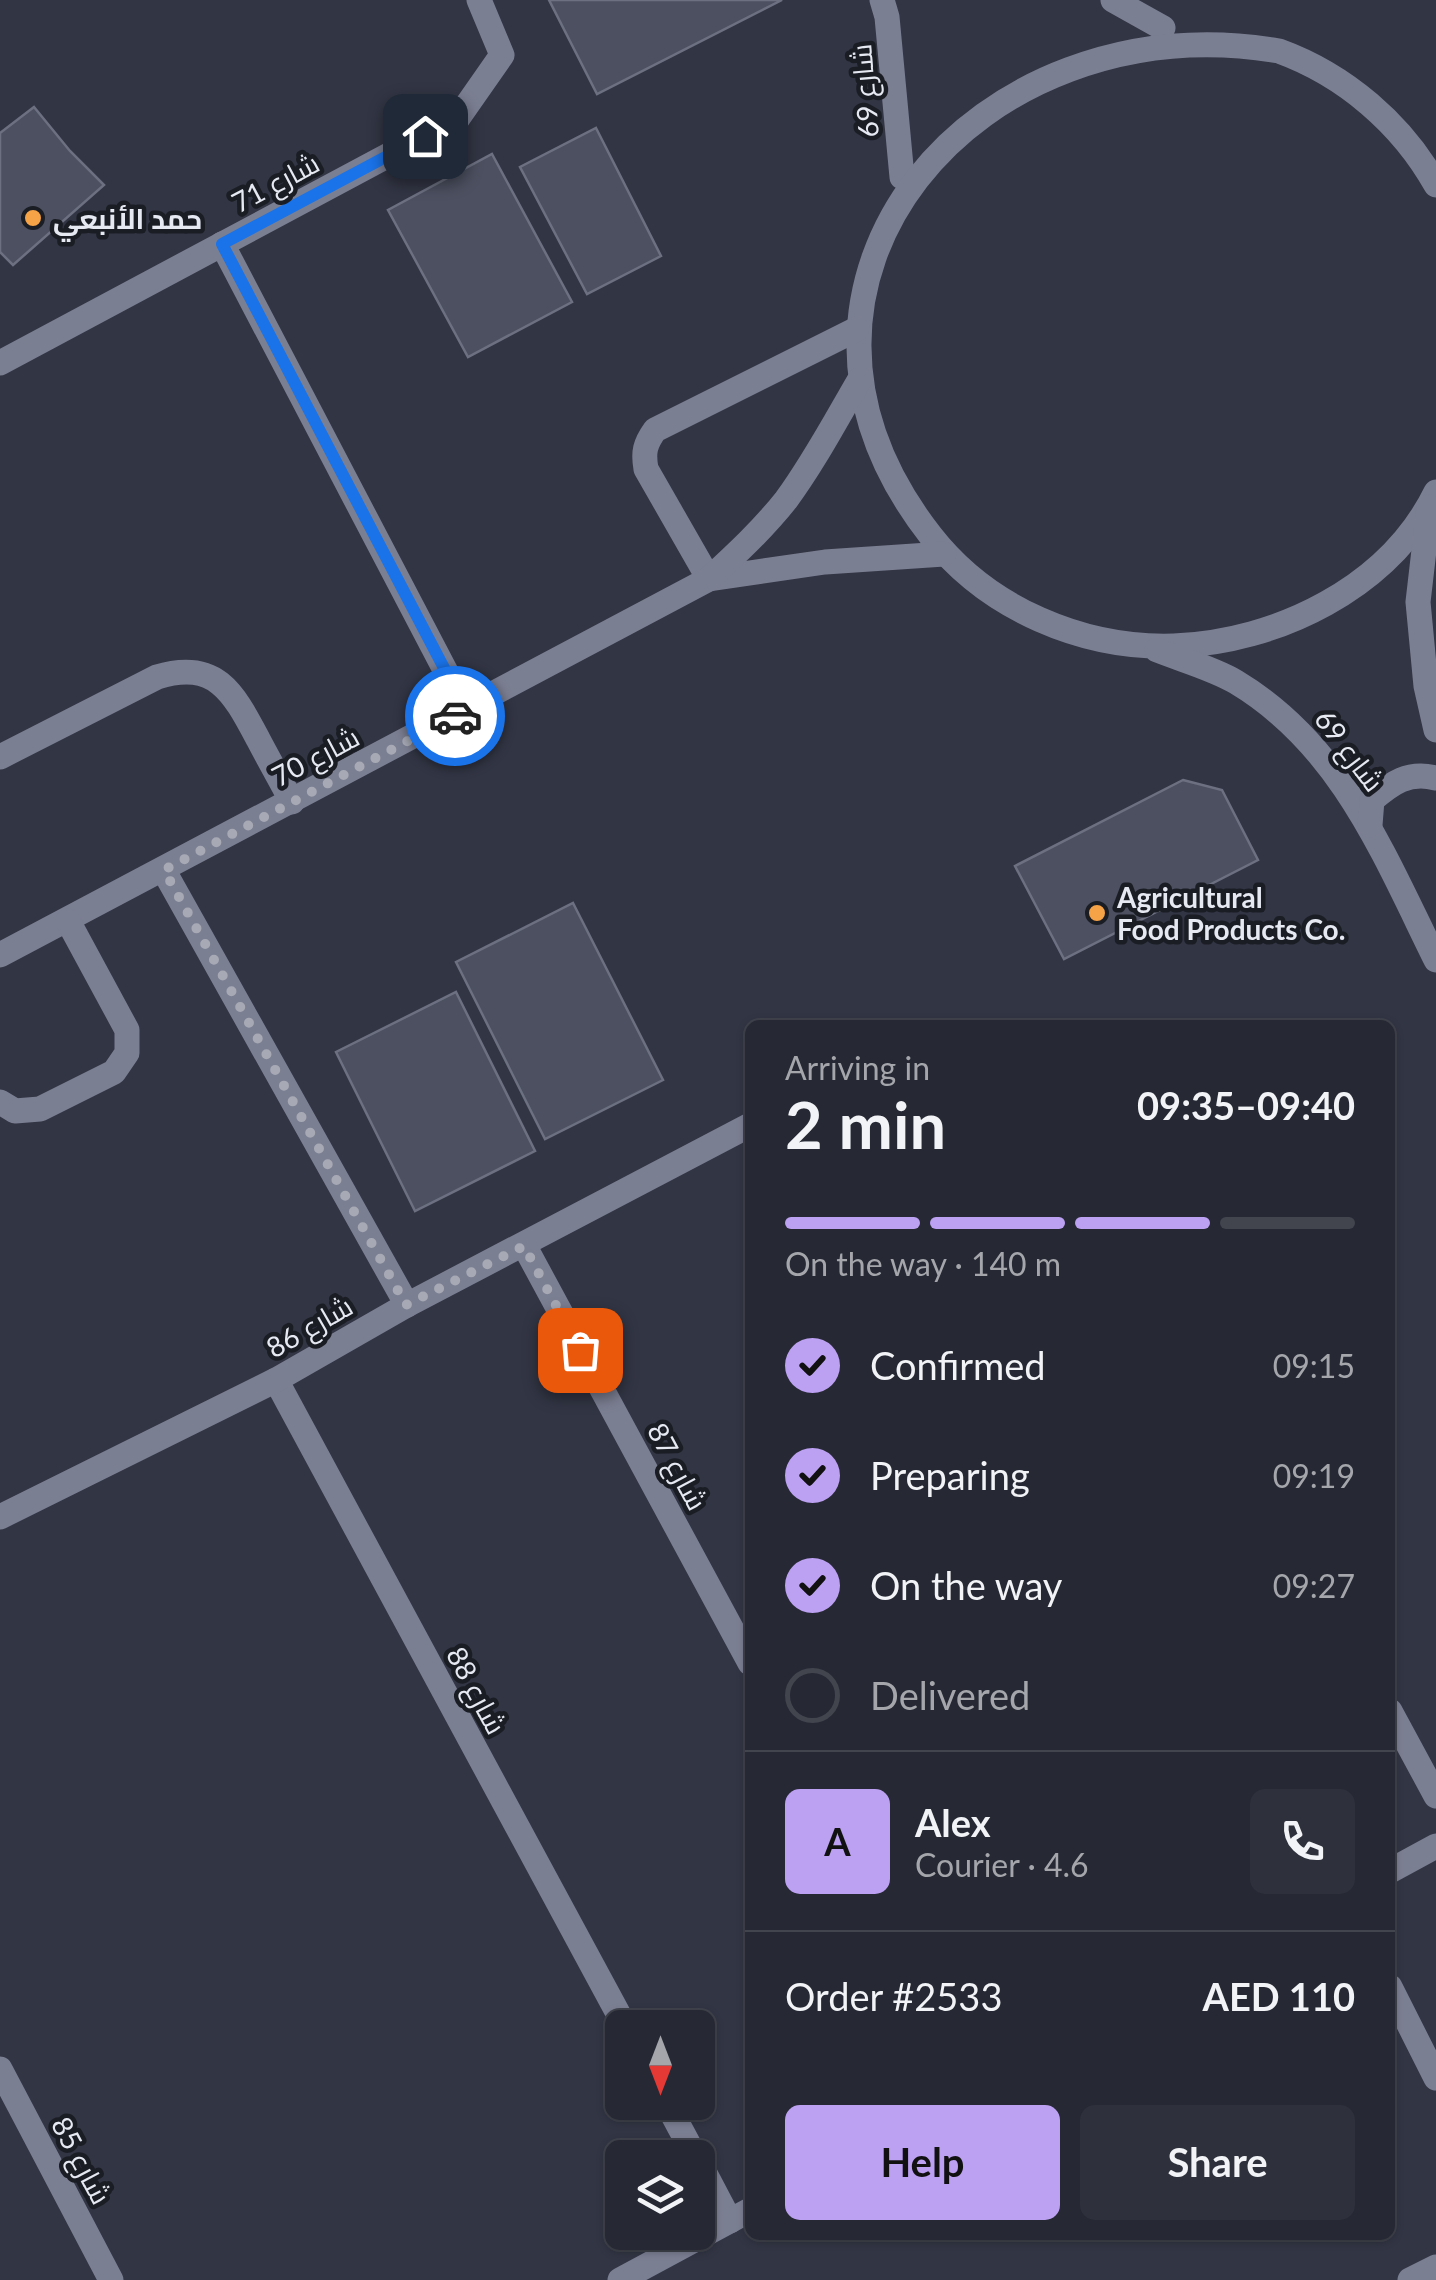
<!DOCTYPE html>
<meta charset="utf-8">
<style>
body{margin:0;font-family:Lato,Cairo,sans-serif;background:#2e303b;color:#f1f3f6;height:100vh;display:flex;flex-direction:column;font-size:38px;white-space:nowrap}
*{box-sizing:border-box;margin:0}
p{font-size:32px;color:#a4a6ac}
.icon{flex:none;width:55px;height:55px;fill:none;stroke:currentColor;stroke-width:2;stroke-linecap:round;stroke-linejoin:round}
.map{position:relative;flex:1;overflow:hidden}
.sheet{position:absolute;left:745px;top:1020px;width:650px;height:1220px;display:flex;flex-direction:column;background:#262833;border-radius:15px;box-shadow:0 2px 8px #0004,0 0 0 2px #42444e}
.sheet>*{flex:none}
.needle{width:65px;rotate:180deg}
.controls{position:absolute;left:605px;top:2010px;display:grid;gap:20px}
.controls a{display:grid;place-items:center;width:110px;height:110px;border-radius:15px;background:#262833;box-shadow:0 2px 8px #0004,0 0 0 2px #42444e;font-size:50px}
.pin{position:absolute;display:grid;place-items:center;width:85px;height:85px;color:#fff;margin:-42px;border-radius:20px;box-shadow:0 5px 15px #0006}
.courier{position:absolute;display:grid;place-items:center;width:100px;height:100px;margin:-50px;border:8px solid #1a73e8;border-radius:50%;background:#fff;color:#222;box-shadow:0 2px 12px #0007}
.headline em{font-style:normal;font-weight:700}
.headline div{display:flex;flex-direction:column-reverse}
.headline{display:flex;align-items:center;justify-content:space-between;height:170px;padding:0 40px}
h1{font-size:65px;font-weight:700;line-height:75px}
.bar{display:grid;grid-template-columns:repeat(4,1fr);gap:15px 10px;align-content:center;height:120px;padding:0 40px}
.bar i{height:12px;border-radius:8px;background:#42444e}
.bar .active{background:#bca0f2}
.bar p{grid-column:span 4}
.line{display:flex;align-items:center;gap:25px;padding:0 40px;border-top:2px solid #42444e}
.line div{flex:1}
.round{display:grid;place-items:center;flex:none;width:105px;height:105px;border-radius:15px;background:#2e303b}
ol{padding:0 40px;list-style:none}
li{display:flex;align-items:center;gap:30px;height:110px}
li p{margin-inline-start:auto}
li .icon{padding:10px;border-radius:50%;background:#bca0f2;color:#111;stroke-width:4}
li:last-child{color:#a4a6ac}
li i{width:55px;height:55px;border:5px solid #42444e;border-radius:50%}
.action{display:flex;gap:20px;margin-top:auto;padding:20px 40px}
.action a{flex:1;height:115px;border-radius:15px;background:#bca0f2;color:#111;font-size:40px;font-weight:700;line-height:115px;text-align:center}
.action a+a{background:#2e303b;color:#f1f3f6}
.map>svg:first-child{display:block}
.building{fill:#4c5060;stroke:#6c7081;stroke-width:2.5}
.lines{fill:none;stroke-linecap:round;stroke-linejoin:round}
.minor{stroke:#7b7f92;stroke-width:25}
.done{stroke:#a7aab5;stroke-width:10;stroke-dasharray:0 18}
.route{stroke:#1a73e8;stroke-width:12}
.poi-dot{fill:#f6a246;stroke:#1b1d24;stroke-width:4}
.labels{text-anchor:middle;dominant-baseline:central;stroke-width:9;stroke-linejoin:round;paint-order:stroke}
.street-label{font-size:28px;fill:#e6e9f2;stroke:#1b1d24}
.poi-label{font-size:28px;font-weight:bold;fill:#e6e9f2;stroke:#1b1d24;text-anchor:start}
</style>
<div class="map">
<svg width="1436" height="2280" viewBox="0 0 1436 2280">
<rect width="100%" height="100%" fill="#323544"/>
<!-- building -->
<g class="building">
<polygon points="549,0 782,0 597,94"/>
<polygon points="34,107 70,151 104,185 13,265 0,252 0,133"/>
<polygon points="596,128 661,256 587,294 520,167"/>
<polygon points="492,154 572,302 468,357 388,210"/>
<polygon points="1183,780 1222,790 1258,860 1064,959 1015,866"/>
<polygon points="573,903 663,1080 545,1139 456,962"/>
<polygon points="456,992 535,1151 415,1211 336,1052"/>
</g>
<g class="lines">
<!-- minor -->
<g class="minor">
<polyline points="882,0 887,17 902,177"/>
<polyline points="1113,0 1163,28"/>
<path d="M1436 185C1402 124 1345 75 1279 51 977 0 732 282 931 536 988 609 1083 649 1174 646 1277 642 1389 588 1436 492"/>
<polyline points="222,244 466,710"/>
<polyline points="0,363 458,118 502,55 479,0"/>
<polyline points="1429,507 1418,602 1426,686 1436,730"/>
<path d="M709 579 646 469C643 452 645 444 655 430L857 329"/>
<polyline points="709,579 825,562 944,554"/>
<path d="M1157 650C1182 660 1212 668 1236 682 1341 745 1384 855 1436 960"/>
<path d="M0 757 157 677C216 659 233 692 258 739 269 760 281 781 292 802"/>
<path d="M1370 825 1372 800C1392 783 1408 771 1436 778"/>
<polyline points="164,871 407,1305"/>
<path d="M0 955 709 579C736 554 763 529 786 500 814 462 836 420 860 379"/>
<polyline points="0,1102 15,1111 40,1109 114,1072 127,1053 127,1030 68,921"/>
<polyline points="524,1245 750,1663"/>
<polyline points="276,1380 626,2028"/>
<polyline points="0,1517 276,1380 407,1305 750,1125"/>
<polyline points="1390,1711 1436,1796"/>
<polyline points="1390,1871 1436,1846"/>
<polyline points="1390,1987 1436,2078"/>
<polyline points="0,2069 111,2280"/>
<polyline points="666,2102 696,2158"/>
<polyline points="698,2160 730,2221"/>
<polyline points="620,2280 750,2210"/>
<polyline points="1410,2280 1436,2267"/>
</g>
</g>
<g class="lines">
<!-- done -->
<polyline class="done" points="455,716 164,870 406,1305 524,1246 580,1350"/>
<!-- route -->
<polyline class="route" points="425,136 222,244 466,710 455,716"/>
</g>
<!-- markers -->
<g class="poi-dot">
<circle cx="33" cy="218" r="10"/>
<circle cx="1097" cy="913" r="10"/>
</g>
<g class="labels">
<!-- street labels -->
<g class="street-label">
<text transform="translate(864 91) rotate(-95)">شارع 69</text>
<text transform="translate(275 182) rotate(-28)">شارع 71</text>
<text transform="translate(1350 750) rotate(53)">شارع 69</text>
<text transform="translate(315 756) rotate(-28)">شارع 70</text>
<text transform="translate(309 1326) rotate(-30)">شارع 86</text>
<text transform="translate(678 1466) rotate(62)">شارع 87</text>
<text transform="translate(477 1690) rotate(62)">شارع 88</text>
<text transform="translate(82 2160) rotate(62)">شارع 85</text>
</g>
<!-- poi labels -->
<g class="poi-label">
<text x="53" y="218">حمد الأنبعي</text>
<text x="1117" y="897">Agricultural<tspan x="1117" dy="32">Food Products Co.</tspan></text>
</g>
</g>
</svg>
<div class="controls">
<a><svg class="needle" viewBox="-14 -14 28 28"><path d="M0-13l5 13h-10z" fill="#e53935"/><path d="M0 13l5-13h-10z" fill="#a4a6ac"/></svg></a>
<a><svg class="icon" aria-label="layers" viewBox="0 0 24 24"><path d="M12 4l9 5-9 5-9-5zM3 14l9 5 9-5"/></svg></a>
</div>
<div class="pin" style="left:580px;top:1350px;background:#ea580c"><svg class="icon" aria-label="bag" viewBox="0 0 24 24"><path d="M5 8h14l-1 12H6zM9 8a3 3 0 0 1 6 0"/></svg></div>
<div class="pin" style="left:425px;top:136px;background:#1f2937"><svg class="icon" aria-label="home" viewBox="0 0 24 24"><path d="M3 11l9-7 9 7M6 9v11h12V9"/></svg></div>
<div class="courier" style="left:455px;top:716px"><svg class="icon" aria-label="car" viewBox="0 0 24 24"><path d="M5 17H2v-5l4-1 3-4h7l3 4 3 1v5h-3M9 17h6M6 11h13"/><circle cx="7" cy="17" r="2"/><circle cx="17" cy="17" r="2"/></svg></div>
<section class="sheet">
<div class="headline"><div><h1>2 min</h1><p>Arriving in</p></div><em>09:35–09:40</em></div>
<div class="bar"><i class="active"></i><i class="active"></i><i class="active"></i><i></i><p>On the way · 140 m</p></div>
<ol>
<li><svg class="icon" aria-label="check" viewBox="0 0 24 24"><path d="M5 12l5 5 9-10"/></svg>Confirmed<p>09:15</p></li>
<li><svg class="icon" aria-label="check" viewBox="0 0 24 24"><path d="M5 12l5 5 9-10"/></svg>Preparing<p>09:19</p></li>
<li><svg class="icon" aria-label="check" viewBox="0 0 24 24"><path d="M5 12l5 5 9-10"/></svg>On the way<p>09:27</p></li>
<li><i></i>Delivered</li>
</ol>
<div class="line" style="height:180px"><b class="round" style="background:#bca0f2;color:#111">A</b><div><b>Alex</b><p>Courier · 4.6</p></div><a class="round"><svg class="icon" aria-label="phone" viewBox="0 0 24 24"><path d="M5 4h4l2 5-3 2q2 4 5 5l2-3 5 2v4C11 20 4 13 5 4z"/></svg></a></div>
<div class="line" style="height:130px"><div>Order #2533</div><b>AED 110</b></div>
<div class="action"><a>Help</a><a>Share</a></div>
</section>
</div>
